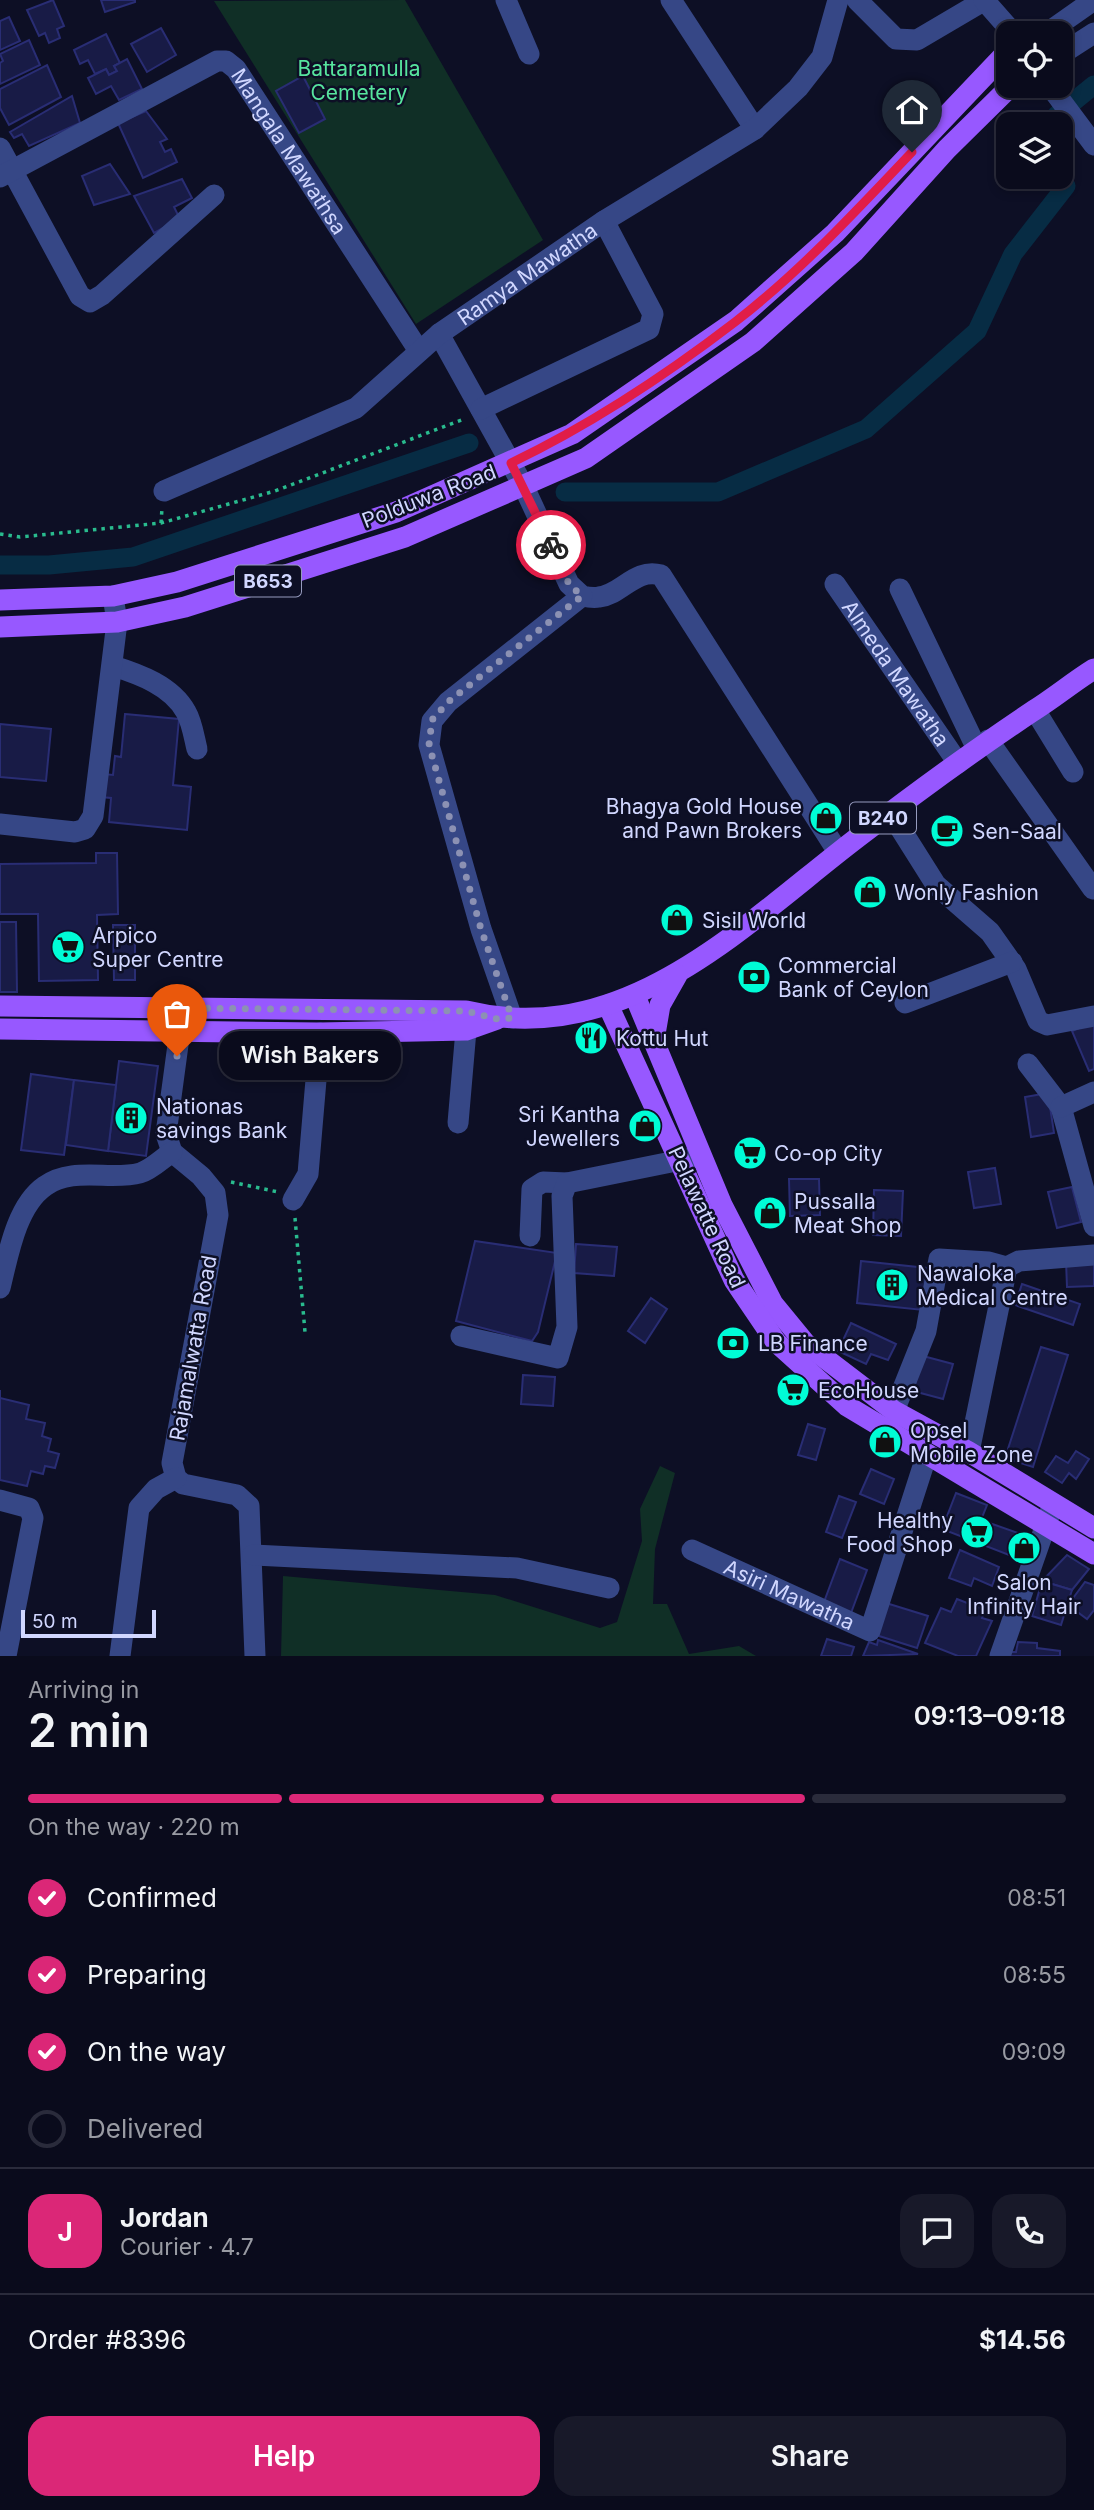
<!DOCTYPE html>
<meta charset="utf-8">
<style>
body{margin:0;font-family:Inter,sans-serif;background:#181929;color:#f1f3f6;height:100vh;display:flex;flex-direction:column;font-size:26px;white-space:nowrap}
*{box-sizing:border-box;margin:0}
p{font-size:23px;color:#999ba3}
.icon{flex:none;width:38px;height:38px;fill:none;stroke:currentColor;stroke-width:2;stroke-linecap:round;stroke-linejoin:round}
.map{position:relative;height:1656px;overflow:hidden}
.side{display:flex;flex-direction:column;background:#0a0b1c;flex:1}
.side>*{flex:none}
.fabs{position:absolute;left:996px;top:21px;display:grid;gap:14px}
.fabs a{display:grid;place-items:center;width:77px;height:77px;border-radius:14px;background:#0a0b1c;box-shadow:0 4px 10px #0003,0 0 0 2px #2a2b3b;font-size:35px}
.scale{position:absolute;left:21px;bottom:18px;width:135px;box-sizing:border-box;padding-left:7px;border:4px solid #d1d7ff;border-top:0;font-size:19px;line-height:24px;white-space:nowrap;color:#d1d7ff;-webkit-text-stroke:5px #0d0f25;paint-order:stroke}
.pin{position:absolute;display:grid;place-items:center;width:60px;height:60px;color:#fff;margin:-72px -30px;border-radius:50% 50% 50% 0;rotate:-45deg;box-shadow:0 0 7px #0007}
.pin .icon{rotate:45deg}
.courier{position:absolute;display:grid;place-items:center;width:70px;height:70px;margin:-35px;border:5px solid #e11d48;border-radius:50%;background:#fff;color:#222;box-shadow:0 2px 9px #0007}
.bubble{position:absolute;height:49px;border-radius:21px;background:#0a0b1c;box-shadow:0 4px 10px #0003,0 0 0 2px #2a2b3b;font-size:23px;font-weight:600;line-height:49px;text-align:center}
.summary em{font-style:normal;font-weight:600}
.summary div{display:flex;flex-direction:column-reverse}
.summary{display:flex;align-items:center;justify-content:space-between;height:119px;padding:0 28px}
h1{font-size:46px;font-weight:600;line-height:52px}
.bar{display:grid;grid-template-columns:repeat(4,1fr);gap:10px 7px;align-content:center;height:84px;padding:0 28px}
.bar i{height:9px;border-radius:5px;background:#2a2b3b}
.bar .current{background:#db2777}
.bar p{grid-column:span 4}
.line{display:flex;align-items:center;gap:18px;padding:0 28px;border-top:2px solid #2a2b3b}
.line div{flex:1}
.round{display:grid;place-items:center;flex:none;width:74px;height:74px;border-radius:21px;background:#181929}
ol{padding:0 28px;list-style:none}
li{display:flex;align-items:center;gap:21px;height:77px}
li p{margin-inline-start:auto}
li .icon{padding:7px;border-radius:50%;background:#db2777;color:#fff;stroke-width:4}
li:last-child{color:#999ba3}
li i{width:38px;height:38px;border:4px solid #2a2b3b;border-radius:50%}
.primary-button{display:flex;gap:14px;margin-top:auto;padding:14px 28px}
.primary-button a{flex:1;height:80px;border-radius:21px;background:#db2777;color:#fff;font-size:28px;font-weight:600;line-height:80px;text-align:center}
.primary-button a+a{background:#181929;color:#f1f3f6}
.map>svg:first-child{display:block}
.green{fill:#102f26}
.lines{fill:none;stroke-linecap:round;stroke-linejoin:round}
.canal{stroke:#072c44;stroke-width:19}
.building{fill:#181b46;stroke:#292d74;stroke-width:2}
.path{stroke:#29bb8e;stroke-width:3.5;stroke-dasharray:3.5 5;stroke-linecap:butt}
.minor{stroke:#364786;stroke-width:21}
.major{stroke:#9758ff;stroke-width:21}
.done{stroke:#8c91b3;stroke-width:7;stroke-dasharray:0 12.6}
.route{stroke:#e11d48;stroke-width:9}
.labels{text-anchor:middle;dominant-baseline:central;stroke-width:5;stroke-linejoin:round;paint-order:stroke}
.shield{fill:#0d0f25;stroke:#969bbe;stroke-width:2}
.shield-label{font-size:19px;font-weight:bold;fill:#d1d7ff}
.park-label{font-size:21px;fill:#57e59e;stroke:#0d0f25}
.street-label{font-size:21px;fill:#d1d7ff;stroke:#0d0f25}
.poi-label{font-size:21px;fill:#d1d7ff;stroke:#0d0f25;text-anchor:start}
</style>
<div class="map">
<svg width="1094" height="1656" viewBox="0 0 1094 1656">
<rect width="100%" height="100%" fill="#0d0f25"/>
<!-- green -->
<g class="green">
<polygon points="405,0 543,240 416,324 214,1"/>
<polygon points="660,1466 675,1473 655,1549 653,1604 667,1604 689,1654 739,1646 756,1656 281,1656 283,1576 495,1595 600,1628 617,1622 642,1541 640,1509"/>
</g>
<g class="lines">
<!-- canal -->
<g class="canal">
<polyline points="1053,124 1057,115 1094,85"/>
<polyline points="565,492 718,492 866,429 977,331 1013,254 1066,186 1057,177"/>
<polyline points="0,565 49,565 133,557 469,443"/>
</g>
</g>
<!-- building -->
<g class="building">
<polygon points="53,0 64,26 57,29 60,38 49,43 45,33 39,36 27,10"/>
<polygon points="101,0 135,0 135,2 105,12"/>
<polygon points="9,17 20,41 0,50 0,21"/>
<polygon points="161,28 176,55 147,72 131,44"/>
<polygon points="106,34 120,63 114,66 117,71 109,75 106,69 95,74 88,60 80,64 74,50"/>
<polygon points="29,40 40,65 0,84 0,63 3,61 0,54"/>
<polygon points="127,59 142,89 119,100 111,86 96,94 88,78 106,69 109,75 117,71 114,66"/>
<polygon points="47,65 61,97 9,125 0,108 0,89"/>
<polygon points="303,76 325,119 299,133 276,91"/>
<polygon points="72,96 80,123 29,146 22,134 14,138 10,132"/>
<polygon points="146,111 167,139 160,142 165,152 171,149 177,162 143,178 118,123"/>
<polygon points="110,164 130,194 94,205 82,176"/>
<polygon points="182,179 192,198 174,207 180,219 154,233 134,196"/>
<polygon points="125,714 179,719 173,785 191,787 187,830 109,822 111,798 101,797 104,774 113,775 115,756 121,757"/>
<polygon points="0,724 51,729 46,781 0,777"/>
<polygon points="96,853 117,853 118,914 97,915 98,980 39,981 38,914 0,914 0,864 96,863"/>
<polygon points="0,922 16,922 17,992 0,992"/>
<polygon points="113,925 135,925 135,980 114,980"/>
<polygon points="1094,1022 1094,1069 1089,1071 1072,1031"/>
<polygon points="119,1061 158,1066 146,1156 108,1151"/>
<polygon points="31,1074 74,1080 64,1155 21,1150"/>
<polygon points="74,1080 116,1085 108,1151 66,1145"/>
<polygon points="1048,1093 1054,1133 1031,1137 1025,1097"/>
<polygon points="995,1168 1001,1204 974,1208 968,1172"/>
<polygon points="789,1179 819,1179 820,1215 790,1216"/>
<polygon points="1072,1187 1081,1222 1057,1228 1048,1192"/>
<polygon points="874,1190 903,1191 901,1236 873,1235"/>
<polygon points="475,1241 557,1253 538,1332 532,1341 456,1321"/>
<polygon points="576,1244 617,1247 614,1276 574,1273"/>
<polygon points="1094,1260 1094,1286 1067,1287 1066,1261"/>
<polygon points="861,1261 927,1268 923,1310 857,1303"/>
<polygon points="1022,1284 1080,1304 1073,1325 1015,1305"/>
<polygon points="651,1298 667,1309 645,1343 628,1331"/>
<polygon points="851,1323 896,1344 888,1360 871,1354 866,1364 838,1351"/>
<polygon points="1041,1347 1068,1355 1033,1467 1005,1458"/>
<polygon points="923,1356 953,1364 943,1399 913,1391"/>
<polygon points="523,1375 555,1377 553,1406 521,1404"/>
<polygon points="0,1390 0,1398 29,1405 26,1419 45,1423 42,1436 51,1439 48,1451 59,1454 55,1468 45,1466 43,1474 31,1471 27,1486 0,1480"/>
<polygon points="808,1424 825,1429 816,1460 798,1455"/>
<polygon points="1076,1451 1089,1459 1076,1479 1069,1473 1062,1483 1045,1472 1056,1456 1068,1463"/>
<polygon points="871,1469 894,1479 884,1504 860,1494"/>
<polygon points="956,1493 987,1505 981,1520 1018,1533 1009,1555 942,1529"/>
<polygon points="839,1496 856,1502 842,1538 826,1532"/>
<polygon points="960,1550 999,1567 992,1586 974,1578 971,1586 949,1578"/>
<polygon points="1067,1555 1089,1569 1072,1590 1042,1581"/>
<polygon points="840,1559 867,1570 851,1613 824,1602"/>
<polygon points="1042,1581 1072,1590 1061,1625 1032,1616"/>
<polygon points="1085,1582 1094,1585 1094,1610 1087,1619 1068,1605"/>
<polygon points="957,1599 985,1610 982,1618 992,1621 976,1656 958,1656 925,1643 941,1608 951,1612"/>
<polygon points="886,1603 928,1616 917,1648 876,1635"/>
<polygon points="827,1639 854,1647 851,1656 821,1656"/>
<polygon points="878,1640 918,1654 863,1656 869,1642 877,1645"/>
<polygon points="1018,1642 1037,1643 1037,1648 1060,1651 1060,1656 1007,1656 1007,1652 1016,1652"/>
</g>
<g class="lines">
<!-- path -->
<g class="path">
<polyline points="161,523 162,508"/>
<polyline points="0,534 20,537 161,523 275,491 464,419"/>
<polyline points="231,1182 278,1192"/>
<polyline points="295,1218 305,1332"/>
</g>
<!-- minor -->
<g class="minor">
<polyline points="506,0 529,54"/>
<polyline points="671,0 755,129"/>
<polyline points="857,0 896,39 917,40 985,0"/>
<polyline points="984,0 1013,33"/>
<polyline points="1047,33 1094,0"/>
<polyline points="1060,55 1094,33"/>
<polyline points="1050,86 1094,145"/>
<polyline points="0,148 80,296 90,302 102,295 214,195"/>
<path id="s1" d="M0 177 217 61H226L236 69 419 351"/>
<path d="M439 334 524 487 569 584 582 596C587 597 594 598 599 597 623 594 634 568 661 575L838 852"/>
<polyline points="481,409 649,329 653,314 604,221"/>
<path id="s2" d="M164 491 356 408 439 334 604 221 755 129 798 88 822 57 838 0"/>
<path id="s3" d="M835 584 958 763"/>
<polyline points="900,589 977,749"/>
<path d="M113 666C139 674 172 686 186 712 192 722 194 737 197 749"/>
<polyline points="1035,710 1073,772"/>
<polyline points="988,740 1093,889"/>
<polyline points="890,812 936,885 990,932 1016,969 1038,1021 1047,1025 1094,1016"/>
<polyline points="0,824 75,832 85,829 93,816 117,622 113,596"/>
<polyline points="905,1003 1012,962"/>
<polyline points="180,1008 180,1030 166,1134 172,1152 201,1176 215,1193 218,1215 172,1463 176,1478 183,1484 237,1495 249,1506 255,1656"/>
<polyline points="512,1018 481,929 429,745 432,721 448,702 582,596"/>
<polyline points="1028,1064 1061,1107 1094,1226"/>
<polyline points="1061,1107 1094,1092"/>
<polyline points="458,1123 466,1030"/>
<polyline points="293,1200 308,1174 320,1033"/>
<polyline points="530,1236 532,1189 543,1182 567,1183"/>
<path d="M0 1288C8 1256 16 1206 45 1186 72 1166 111 1181 140 1173 151 1170 163 1158 172 1152"/>
<polyline points="461,1336 558,1358 567,1327 562,1196 567,1183 701,1156"/>
<polyline points="894,1411 926,1331 939,1259 989,1262 1007,1267"/>
<polyline points="969,1452 1007,1267 1019,1261 1094,1255"/>
<polyline points="0,1500 29,1508 33,1518 6,1656"/>
<path id="s4" d="M692 1550 870 1631 927 1454"/>
<polyline points="253,1555 517,1568 609,1588"/>
<polyline points="120,1656 139,1508 156,1489 176,1478"/>
<polyline points="1000,1656 1051,1510"/>
</g>
<!-- major -->
<g class="major">
<polyline points="0,600 113,596 177,582 396,512 572,434 736,321 835,233 1008,51"/>
<polyline points="0,627 117,622 185,607 405,537 586,458 753,342 854,252 947,149 1011,86"/>
<polyline points="635,996 722,1205 773,1304 805,1343 894,1411 969,1452 1094,1528"/>
<polyline points="608,1005 734,1280 776,1342 847,1406 1094,1554"/>
<path d="M0 1006 466 1011C625 1050 743 925 857 838 914 794 973 751 1033 711 1054 698 1073 682 1094 669"/>
<polyline points="0,1029 320,1033 466,1030 497,1019"/>
<polyline points="654,1040 660,1005 677,975"/>
</g>
</g>
<g class="lines">
<!-- done -->
<polyline class="done" points="177,1056 180,1008 466,1011 497,1019 512,1018 481,929 429,745 432,720 448,702 582,596 569,584 551,545"/>
<!-- route -->
<path class="route" d="M551 545 511 463C590 425 666 375 735 322 800 272 856 211 912 152"/>
</g>
<!-- icons -->
<defs>
<symbol id="shop-disc" viewBox="-11 -11 22 22"><circle r="9.5" fill="#00fcd6" stroke="#0d0f25"/><path d="M-5-2.5h2.3a2.7 3.5 0 0 1 5.4 0H5L5.5 6h-11ZM-1.5-2.5h3a1.5 2.3 0 0 0-3 0Z" fill="#111"/></symbol>
<symbol id="cafe-disc" viewBox="-11 -11 22 22"><circle r="9.5" fill="#00fcd6" stroke="#0d0f25"/><path d="M-5.5-4.5H6V0H3Q3 3.5 0 3.5H-2.5Q-5.5 3.5-5.5 0ZM3-3.2v2h1.7v-2ZM-6 4.5H4V6H-6Z" fill="#111"/></symbol>
<symbol id="supermarket-disc" viewBox="-11 -11 22 22"><circle r="9.5" fill="#00fcd6" stroke="#0d0f25"/><path d="M-6-5.5h2.5l.6 2H6L4.5 2H-2.5L-4.4-4H-6ZM-1.5 3.2a1.3 1.3 0 1 0 .1 0ZM3 3.2a1.3 1.3 0 1 0 .1 0Z" fill="#111"/></symbol>
<symbol id="bank-disc" viewBox="-11 -11 22 22"><circle r="9.5" fill="#00fcd6" stroke="#0d0f25"/><path d="M-6-4H6V4H-6ZM0-2.3a2.3 2.3 0 1 0 0 4.6a2.3 2.3 0 1 0 0-4.6Z" fill="#111"/></symbol>
<symbol id="restaurant-disc" viewBox="-11 -11 22 22"><circle r="9.5" fill="#00fcd6" stroke="#0d0f25"/><path d="M-5-6h1v4h1v-4h1v4h1v-4h1v5L-1.5 .5V6h-2V.5L-5-1ZM5-6V6H3V1.5H1.5Q1.5-4 5-6Z" fill="#111"/></symbol>
<symbol id="building-disc" viewBox="-11 -11 22 22"><circle r="9.5" fill="#00fcd6" stroke="#0d0f25"/><path d="M-4-6H4V6H1V3H-1V6H-4ZM-2.5-4.3h1.7v1.8h-1.7ZM.8-4.3h1.7v1.8H.8ZM-2.5-1h1.7V.8h-1.7ZM.8-1h1.7V.8H.8Z" fill="#111"/></symbol>
</defs>
<g fill-rule="evenodd">
<use href="#shop-disc" x="807" y="799" width="38" height="38"/>
<use href="#cafe-disc" x="928" y="812" width="38" height="38"/>
<use href="#shop-disc" x="851" y="873" width="38" height="38"/>
<use href="#shop-disc" x="658" y="901" width="38" height="38"/>
<use href="#supermarket-disc" x="49" y="928" width="38" height="38"/>
<use href="#bank-disc" x="735" y="958" width="38" height="38"/>
<use href="#restaurant-disc" x="572" y="1019" width="38" height="38"/>
<use href="#building-disc" x="112" y="1099" width="38" height="38"/>
<use href="#shop-disc" x="626" y="1107" width="38" height="38"/>
<use href="#supermarket-disc" x="731" y="1134" width="38" height="38"/>
<use href="#shop-disc" x="751" y="1194" width="38" height="38"/>
<use href="#building-disc" x="873" y="1266" width="38" height="38"/>
<use href="#bank-disc" x="714" y="1324" width="38" height="38"/>
<use href="#supermarket-disc" x="774" y="1371" width="38" height="38"/>
<use href="#shop-disc" x="866" y="1423" width="38" height="38"/>
<use href="#supermarket-disc" x="958" y="1513" width="38" height="38"/>
<use href="#shop-disc" x="1005" y="1529" width="38" height="38"/>
</g>
<g class="labels">
<!-- shield labels -->
<g class="shield">
<rect x="235" y="565.5" width="66" height="31" rx="5"/>
<rect x="850" y="802.5" width="66" height="31" rx="5"/>
</g>
<g class="shield-label">
<text x="268" y="581">B653</text>
<text x="883" y="818">B240</text>
</g>
<!-- park labels -->
<g class="park-label">
<text x="359" y="68">Battaramulla<tspan x="359" dy="24">Cemetery</tspan></text>
</g>
<!-- street labels -->
<g class="street-label">
<text stroke="none"><textPath href="#s1" startOffset="366">Mangala Mawathsa</textPath></text>
<text stroke="none"><textPath href="#s2" startOffset="427">Ramya Mawatha</textPath></text>
<text transform="translate(429 496) rotate(-21)">Polduwa Road</text>
<text stroke="none"><textPath href="#s3" startOffset="108">Almeda Mawatha</textPath></text>
<text transform="translate(707 1217) rotate(65)">Pelawatte Road</text>
<text transform="translate(193 1348) rotate(-80)">Rajamalwatta Road</text>
<text stroke="none"><textPath href="#s4" startOffset="107">Asiri Mawatha</textPath></text>
</g>
<!-- poi labels -->
<g class="poi-label">
<text x="802" y="806" text-anchor="end">Bhagya Gold House<tspan x="802" dy="24">and Pawn Brokers</tspan></text>
<text x="972" y="831">Sen-Saal</text>
<text x="894" y="892">Wonly Fashion</text>
<text x="702" y="920">Sisil World</text>
<text x="92" y="935">Arpico<tspan x="92" dy="24">Super Centre</tspan></text>
<text x="778" y="965">Commercial<tspan x="778" dy="24">Bank of Ceylon</tspan></text>
<text x="616" y="1038">Kottu Hut</text>
<text x="156" y="1106">Nationas<tspan x="156" dy="24">savings Bank</tspan></text>
<text x="620" y="1114" text-anchor="end">Sri Kantha<tspan x="620" dy="24">Jewellers</tspan></text>
<text x="774" y="1153">Co-op City</text>
<text x="794" y="1201">Pussalla<tspan x="794" dy="24">Meat Shop</tspan></text>
<text x="917" y="1273">Nawaloka<tspan x="917" dy="24">Medical Centre</tspan></text>
<text x="758" y="1343">LB Finance</text>
<text x="818" y="1390">EcoHouse</text>
<text x="910" y="1430">Opsel<tspan x="910" dy="24">Mobile Zone</tspan></text>
<text x="953" y="1520" text-anchor="end">Healthy<tspan x="953" dy="24">Food Shop</tspan></text>
<text x="1024" y="1582" text-anchor="middle">Salon<tspan x="1024" dy="24">Infinity Hair</tspan></text>
</g>
</g>
</svg>
<div class="fabs">
<a><svg class="icon" aria-label="locate" viewBox="0 0 24 24"><circle cx="12" cy="12" r="6"/><path d="M12 2v4M12 18v4M2 12h4M18 12h4"/></svg></a>
<a><svg class="icon" aria-label="layers" viewBox="0 0 24 24"><path d="M12 4l9 5-9 5-9-5zM3 14l9 5 9-5"/></svg></a>
</div>
<div class="scale">50 m</div>
<div class="pin" style="left:177px;top:1056px;background:#ea580c"><svg class="icon" aria-label="bag" viewBox="0 0 24 24"><path d="M5 8h14l-1 12H6zM9 8a3 3 0 0 1 6 0"/></svg></div>
<div class="pin" style="left:912px;top:152px;background:#1f2937"><svg class="icon" aria-label="home" viewBox="0 0 24 24"><path d="M3 11l9-7 9 7M6 9v11h12V9"/></svg></div>
<div class="courier" style="left:551px;top:545px"><svg class="icon" aria-label="bike" viewBox="0 0 24 24"><circle cx="6" cy="16" r="4"/><circle cx="18" cy="16" r="4"/><path d="M6 16l4-8h5l3 8M10 8l3 8H6M13 5h3"/></svg></div>
<div class="bubble" style="left:219px;top:1031px;width:182px">Wish Bakers</div>
</div>
<section class="side">
<div class="summary"><div><h1>2 min</h1><p>Arriving in</p></div><em>09:13–09:18</em></div>
<div class="bar"><i class="current"></i><i class="current"></i><i class="current"></i><i></i><p>On the way · 220 m</p></div>
<ol>
<li><svg class="icon" aria-label="check" viewBox="0 0 24 24"><path d="M5 12l5 5 9-10"/></svg>Confirmed<p>08:51</p></li>
<li><svg class="icon" aria-label="check" viewBox="0 0 24 24"><path d="M5 12l5 5 9-10"/></svg>Preparing<p>08:55</p></li>
<li><svg class="icon" aria-label="check" viewBox="0 0 24 24"><path d="M5 12l5 5 9-10"/></svg>On the way<p>09:09</p></li>
<li><i></i>Delivered</li>
</ol>
<div class="line" style="height:126px"><b class="round" style="background:#db2777;color:#fff">J</b><div><b>Jordan</b><p>Courier · 4.7</p></div><a class="round"><svg class="icon" aria-label="chat" viewBox="0 0 24 24"><path d="M4 5h16v11H9l-5 4z"/></svg></a><a class="round"><svg class="icon" aria-label="phone" viewBox="0 0 24 24"><path d="M5 4h4l2 5-3 2q2 4 5 5l2-3 5 2v4C11 20 4 13 5 4z"/></svg></a></div>
<div class="line" style="height:91px"><div>Order #8396</div><b>$14.56</b></div>
<div class="primary-button"><a>Help</a><a>Share</a></div>
</section>
